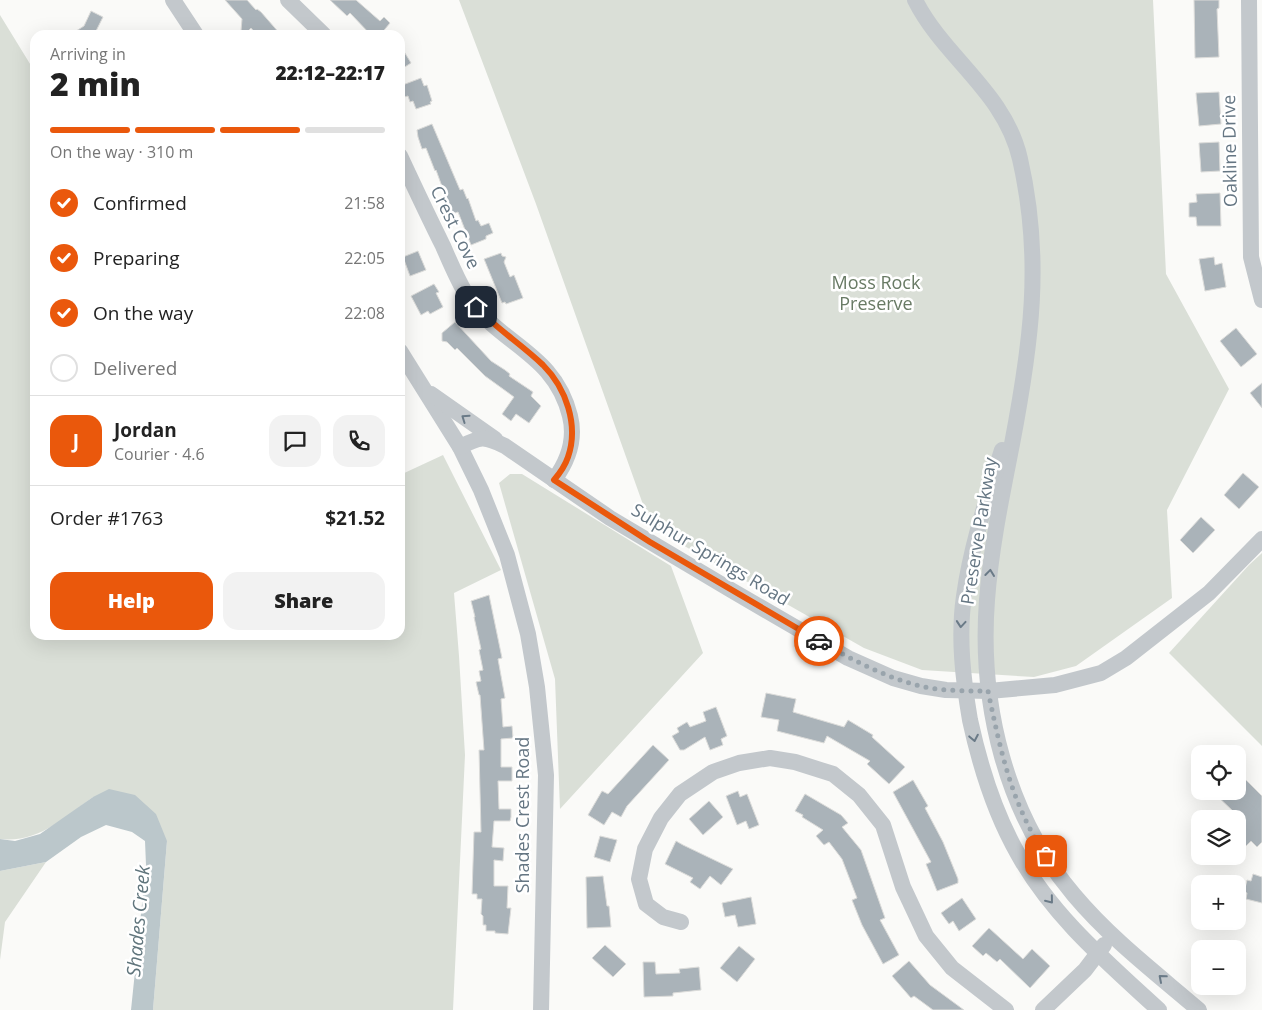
<!DOCTYPE html>
<meta charset="utf-8">
<style>
body{margin:0;font-family:"Open Sans",sans-serif;background:#f2f2f2;color:#222;height:100vh;display:flex;flex-direction:column;font-size:19px;white-space:nowrap}
*{box-sizing:border-box;margin:0}
p{font-size:16px;color:#767676}
.icon{flex:none;width:28px;height:28px;fill:none;stroke:currentColor;stroke-width:2;stroke-linecap:round;stroke-linejoin:round}
.map{position:relative;flex:1;overflow:hidden}
.panel{position:absolute;left:30px;top:30px;width:375px;height:610px;display:flex;flex-direction:column;background:#fff;border-radius:15px;box-shadow:0 5px 20px #0002}
.panel>*{flex:none}
.tools{position:absolute;left:1191px;top:745px;display:grid;gap:10px}
.tools a{display:grid;place-items:center;width:55px;height:55px;border-radius:10px;background:#fff;box-shadow:0 5px 20px #0002;font-size:25px}
.pin{position:absolute;display:grid;place-items:center;width:42px;height:42px;color:#fff;margin:-21px;border-radius:10px;box-shadow:0 2px 8px #0006}
.courier{position:absolute;display:grid;place-items:center;width:50px;height:50px;margin:-25px;border:4px solid #ea580c;border-radius:50%;background:#fff;color:#222;box-shadow:0 1px 6px #0007}
.head em{font-style:normal;font-weight:800}
.head div{display:flex;flex-direction:column-reverse}
.head{display:flex;align-items:center;justify-content:space-between;height:85px;padding:0 20px}
h1{font-size:32px;font-weight:800;line-height:38px}
.bar{display:grid;grid-template-columns:repeat(4,1fr);gap:8px 5px;align-content:center;height:60px;padding:0 20px}
.bar i{height:6px;border-radius:4px;background:#e0e0e0}
.bar .current{background:#ea580c}
.bar p{grid-column:span 4}
.line{display:flex;align-items:center;gap:12px;padding:0 20px;border-top:1px solid #e0e0e0}
.line div{flex:1}
.round{display:grid;place-items:center;flex:none;width:52px;height:52px;border-radius:15px;background:#f2f2f2}
ol{padding:0 20px;list-style:none}
li{display:flex;align-items:center;gap:15px;height:55px}
li p{margin-inline-start:auto}
li .icon{padding:5px;border-radius:50%;background:#ea580c;color:#fff;stroke-width:4}
li:last-child{color:#767676}
li i{width:28px;height:28px;border:2px solid #e0e0e0;border-radius:50%}
.primary-button{display:flex;gap:10px;margin-top:auto;padding:10px 20px}
.primary-button a{flex:1;height:58px;border-radius:15px;background:#ea580c;color:#fff;font-size:20px;font-weight:800;line-height:58px;text-align:center}
.primary-button a+a{background:#f2f2f2;color:#222}
.map>svg:first-child{display:block}
.green{fill:#dadfd7}
.water{fill:#bbc7cb}
.building{fill:#aab3b9;stroke:#dcdcda}
.lines{fill:none;stroke-linecap:round;stroke-linejoin:round}
.minor{stroke:#c3c8cc;stroke-width:16}
.oneway{stroke:#6a7a87}
.done{stroke:#99a4ac;stroke-width:5;stroke-dasharray:0 9}
.route{stroke:#ea580c;stroke-width:6}
.labels{text-anchor:middle;dominant-baseline:central;stroke-width:5;stroke-linejoin:round;paint-order:stroke}
.street-label{font-size:18px;fill:#657683;stroke:#fff}
.park-label{font-size:18px;fill:#687a64;stroke:#fff}
.water-label{font-size:19px;font-style:italic;fill:#60757c;stroke:#fff}
</style>
<div class="map">
<svg width="1262" height="1010" viewBox="0 0 1262 1010">
<rect width="100%" height="100%" fill="#fafaf8"/>
<!-- green -->
<g class="green">
<polygon points="459,0 1153,0 1166,274 1229,389 1167,510 1172,598 1076,666 1034,677 922,670 864,648 651,527 536,204"/>
<path d="M0 15 35 72V635H400V475L443 455 501 570 454 593 459 656 465 755 453 1010H153L167 841 93 797C63 818 39 843 0 839Z"/>
<polygon points="510,474 522,474 671,566 703,653 560,809 555,679 499,483"/>
<polygon points="1262,553 1262,746 1169,653 1249,565"/>
<polygon points="46,862 5,922 0,960 0,871"/>
</g>
<!-- water -->
<polygon class="water" points="109,789 135,795 156,814 167,841 153,1010 131,1010 146,865 145,841 132,832 106,825 81,837 46,862 0,871 0,839 15,841 40,834 93,797"/>
<!-- building -->
<g class="building">
<polygon points="225,0 247,0 256,10 257,9 261,12 281,35 257,35 251,28 247,32 241,31 242,19"/>
<polygon points="330,0 356,0 380,21 384,17 390,23 380,35 371,35 350,13 347,16"/>
<polygon points="1194,0 1219,0 1219,8 1217,9 1219,57 1195,58"/>
<polygon points="91,11 103,17 94,35 70,35 84,26"/>
<polygon points="400,45 411,63 400,70"/>
<polygon points="421,78 424,86 427,85 432,101 430,102 431,104 416,109 413,101 410,102 408,96 400,98 400,86"/>
<polygon points="1219,92 1221,124 1199,126 1196,93"/>
<polygon points="432,124 460,190 463,189 467,199 468,198 476,221 478,220 481,226 489,223 493,233 486,236 486,239 471,245 458,212 452,214 436,170 435,171 426,148 422,149 418,137 417,130"/>
<polygon points="1219,142 1220,171 1201,172 1199,143"/>
<polygon points="1220,193 1221,226 1197,226 1196,217 1189,217 1189,203 1197,202 1196,194"/>
<polygon points="418,251 426,270 410,276 403,257"/>
<polygon points="501,253 502,256 506,257 504,262 510,277 514,275 523,298 506,304 505,302 502,303 484,259"/>
<polygon points="1214,257 1215,265 1222,263 1226,287 1205,291 1199,259"/>
<polygon points="434,284 439,292 436,293 443,307 430,314 428,311 421,315 411,296"/>
<polygon points="455,322 491,361 505,370 510,374 509,376 533,392 531,396 541,406 529,423 516,414 511,421 502,414 514,397 485,376 457,348 455,350 447,342 442,341 442,333"/>
<polygon points="1236,328 1257,354 1241,367 1220,341"/>
<polygon points="1262,383 1262,408 1250,393"/>
<polygon points="1243,473 1259,487 1239,509 1224,495"/>
<polygon points="1201,517 1215,530 1193,553 1180,540"/>
<polygon points="489,595 502,658 498,659 505,698 501,699 503,727 512,726 513,738 501,739 501,767 512,767 512,781 498,781 499,809 511,809 511,817 510,821 494,821 492,847 504,848 503,861 494,860 494,886 508,886 507,908 511,908 508,934 495,933 495,931 486,931 486,925 483,925 483,916 481,914 482,899 477,899 477,894 472,894 474,832 481,832 479,750 484,750 480,695 479,695 476,682 481,681 479,671 483,670 479,650 481,649 474,617 475,617 471,601"/>
<polygon points="766,693 796,699 793,712 844,727 848,720 873,735 872,737 905,767 889,784 867,764 870,761 827,736 824,743 777,731 779,720 761,717"/>
<polygon points="716,707 727,736 721,739 723,745 710,750 705,737 684,750 680,750 672,736 679,732 677,728 687,722 690,727 706,721 703,712"/>
<polygon points="653,745 669,760 627,806 621,817 612,812 604,825 588,815 602,791 608,794"/>
<polygon points="1238,772 1262,796 1262,842 1257,847 1251,841 1244,848 1238,842 1238,819 1227,819 1234,812 1212,791 1238,791"/>
<polygon points="913,780 928,806 925,808 943,842 958,879 958,883 937,891 926,864 931,862 893,792"/>
<polygon points="738,791 740,797 747,794 759,825 749,829 746,821 737,825 726,796"/>
<polygon points="805,794 841,815 848,823 842,827 861,850 885,918 880,920 899,955 883,964 862,925 852,900 857,898 842,859 829,842 824,845 816,836 823,830 802,817 803,815 795,811"/>
<polygon points="709,801 723,817 703,835 689,819"/>
<polygon points="600,836 617,840 610,862 594,857"/>
<polygon points="676,841 683,845 733,869 721,885 710,876 700,889 690,882 693,878 665,864"/>
<polygon points="1253,874 1262,877 1262,903 1246,899 1247,893 1244,892 1247,880 1251,881"/>
<polygon points="603,876 607,906 609,906 611,927 587,928 586,877"/>
<polygon points="751,897 756,924 738,927 735,915 725,917 722,903"/>
<polygon points="962,898 976,919 959,931 953,921 949,924 941,913"/>
<polygon points="989,928 1023,959 1032,949 1050,966 1030,988 1000,959 997,962 986,953 983,956 972,946"/>
<polygon points="605,945 626,964 613,977 592,958"/>
<polygon points="739,946 755,959 737,982 720,968"/>
<polygon points="909,961 930,985 964,1010 933,1010 914,996 911,998 892,976"/>
<polygon points="643,962 655,962 656,974 680,973 679,969 699,967 701,990 673,993 673,996 644,997"/>
</g>
<g class="lines">
<!-- minor -->
<g class="minor">
<polyline points="173,0 196,35"/>
<polyline points="288,0 324,35"/>
<path d="M915 0C944 58 1005 92 1020 159 1043 259 1031 345 1012 444 1002 495 991 547 987 600 979 704 1006 815 1074 895 1111 939 1156 973 1199 1010"/>
<polyline points="1249,0 1251,257 1262,300"/>
<path d="M400 156C414 186 428 216 443 246 450 262 457 279 466 294 498 345 554 351 570 416 576 440 568 461 554 480"/>
<polyline points="400,351 460,447 481,490 507,555 528,634 537,687 546,775 541,1010"/>
<polyline points="431,394 495,439"/>
<path d="M460 447C481 436 484 436 505 446L610 518 731 590 848 658 893 678 921 686 946 690 989 691 1055 685 1101 673 1126 658 1209 593 1262 539"/>
<path d="M1002 450C987 498 971 546 964 596 958 637 963 679 970 720 980 766 994 812 1018 854 1052 916 1108 963 1159 1010"/>
<polyline points="681,922 663,917 646,904 639,879 645,849 661,818 680,794 713,772 739,763 770,758 795,762 833,774 859,795 883,825 903,887 926,936 952,968 1006,1010"/>
<polyline points="1043,1010 1085,970 1104,945"/>
</g>
</g>
<!-- one-way arrows -->
<defs><path id="oneway-chevron" d="M-2-3.5L2.5 0L-2 3.5" fill="none" stroke-width="1.6" stroke-linecap="round" stroke-linejoin="round" transform="scale(1.25)"/></defs>
<g class="oneway">
<use href="#oneway-chevron" transform="translate(465 418) rotate(-145)"/>
<use href="#oneway-chevron" transform="translate(990 573) rotate(-83)"/>
<use href="#oneway-chevron" transform="translate(961 624) rotate(95)"/>
<use href="#oneway-chevron" transform="translate(974 738) rotate(79)"/>
<use href="#oneway-chevron" transform="translate(1050 900) rotate(51)"/>
<use href="#oneway-chevron" transform="translate(1162 978) rotate(-139)"/>
</g>
<g class="lines">
<!-- done -->
<path class="done" d="M819 641C851 659 884 677 920 686 942 691 966 691 988 691 1001 752 1011 803 1046 856"/>
<!-- route -->
<path class="route" d="M476 307C497 329 521 344 543 365 566 388 579 425 568 457 565 466 560 473 554 480L650 542 819 641"/>
</g>
<g class="labels">
<!-- street labels -->
<g class="street-label">
<text transform="translate(1229 151) rotate(-91)">Oakline Drive</text>
<text transform="translate(456 227) rotate(64)">Crest Cove</text>
<text transform="translate(978 531) rotate(-81)">Preserve Parkway</text>
<text transform="translate(711 554) rotate(31)">Sulphur Springs Road</text>
<text transform="translate(522 815) rotate(-90)">Shades Crest Road</text>
</g>
<!-- park labels -->
<g class="park-label">
<text x="876" y="282">Moss Rock<tspan x="876" dy="21">Preserve</tspan></text>
</g>
<!-- water labels -->
<g class="water-label">
<text transform="translate(138 921) rotate(-85)">Shades Creek</text>
</g>
</g>
</svg>
<div class="tools">
<a><svg class="icon" aria-label="locate" viewBox="0 0 24 24"><circle cx="12" cy="12" r="6"/><path d="M12 2v4M12 18v4M2 12h4M18 12h4"/></svg></a>
<a><svg class="icon" aria-label="layers" viewBox="0 0 24 24"><path d="M12 4l9 5-9 5-9-5zM3 14l9 5 9-5"/></svg></a>
<a>+</a>
<a>−</a>
</div>
<div class="pin" style="left:1046px;top:856px;background:#ea580c"><svg class="icon" aria-label="bag" viewBox="0 0 24 24"><path d="M5 8h14l-1 12H6zM9 8a3 3 0 0 1 6 0"/></svg></div>
<div class="pin" style="left:476px;top:307px;background:#1f2937"><svg class="icon" aria-label="home" viewBox="0 0 24 24"><path d="M3 11l9-7 9 7M6 9v11h12V9"/></svg></div>
<div class="courier" style="left:819px;top:641px"><svg class="icon" aria-label="car" viewBox="0 0 24 24"><path d="M5 17H2v-5l4-1 3-4h7l3 4 3 1v5h-3M9 17h6M6 11h13"/><circle cx="7" cy="17" r="2"/><circle cx="17" cy="17" r="2"/></svg></div>
<section class="panel">
<div class="head"><div><h1>2 min</h1><p>Arriving in</p></div><em>22:12–22:17</em></div>
<div class="bar"><i class="current"></i><i class="current"></i><i class="current"></i><i></i><p>On the way · 310 m</p></div>
<ol>
<li><svg class="icon" aria-label="check" viewBox="0 0 24 24"><path d="M5 12l5 5 9-10"/></svg>Confirmed<p>21:58</p></li>
<li><svg class="icon" aria-label="check" viewBox="0 0 24 24"><path d="M5 12l5 5 9-10"/></svg>Preparing<p>22:05</p></li>
<li><svg class="icon" aria-label="check" viewBox="0 0 24 24"><path d="M5 12l5 5 9-10"/></svg>On the way<p>22:08</p></li>
<li><i></i>Delivered</li>
</ol>
<div class="line" style="height:90px"><b class="round" style="background:#ea580c;color:#fff">J</b><div><b>Jordan</b><p>Courier · 4.6</p></div><a class="round"><svg class="icon" aria-label="chat" viewBox="0 0 24 24"><path d="M4 5h16v11H9l-5 4z"/></svg></a><a class="round"><svg class="icon" aria-label="phone" viewBox="0 0 24 24"><path d="M5 4h4l2 5-3 2q2 4 5 5l2-3 5 2v4C11 20 4 13 5 4z"/></svg></a></div>
<div class="line" style="height:65px"><div>Order #1763</div><b>$21.52</b></div>
<div class="primary-button"><a>Help</a><a>Share</a></div>
</section>
</div>
